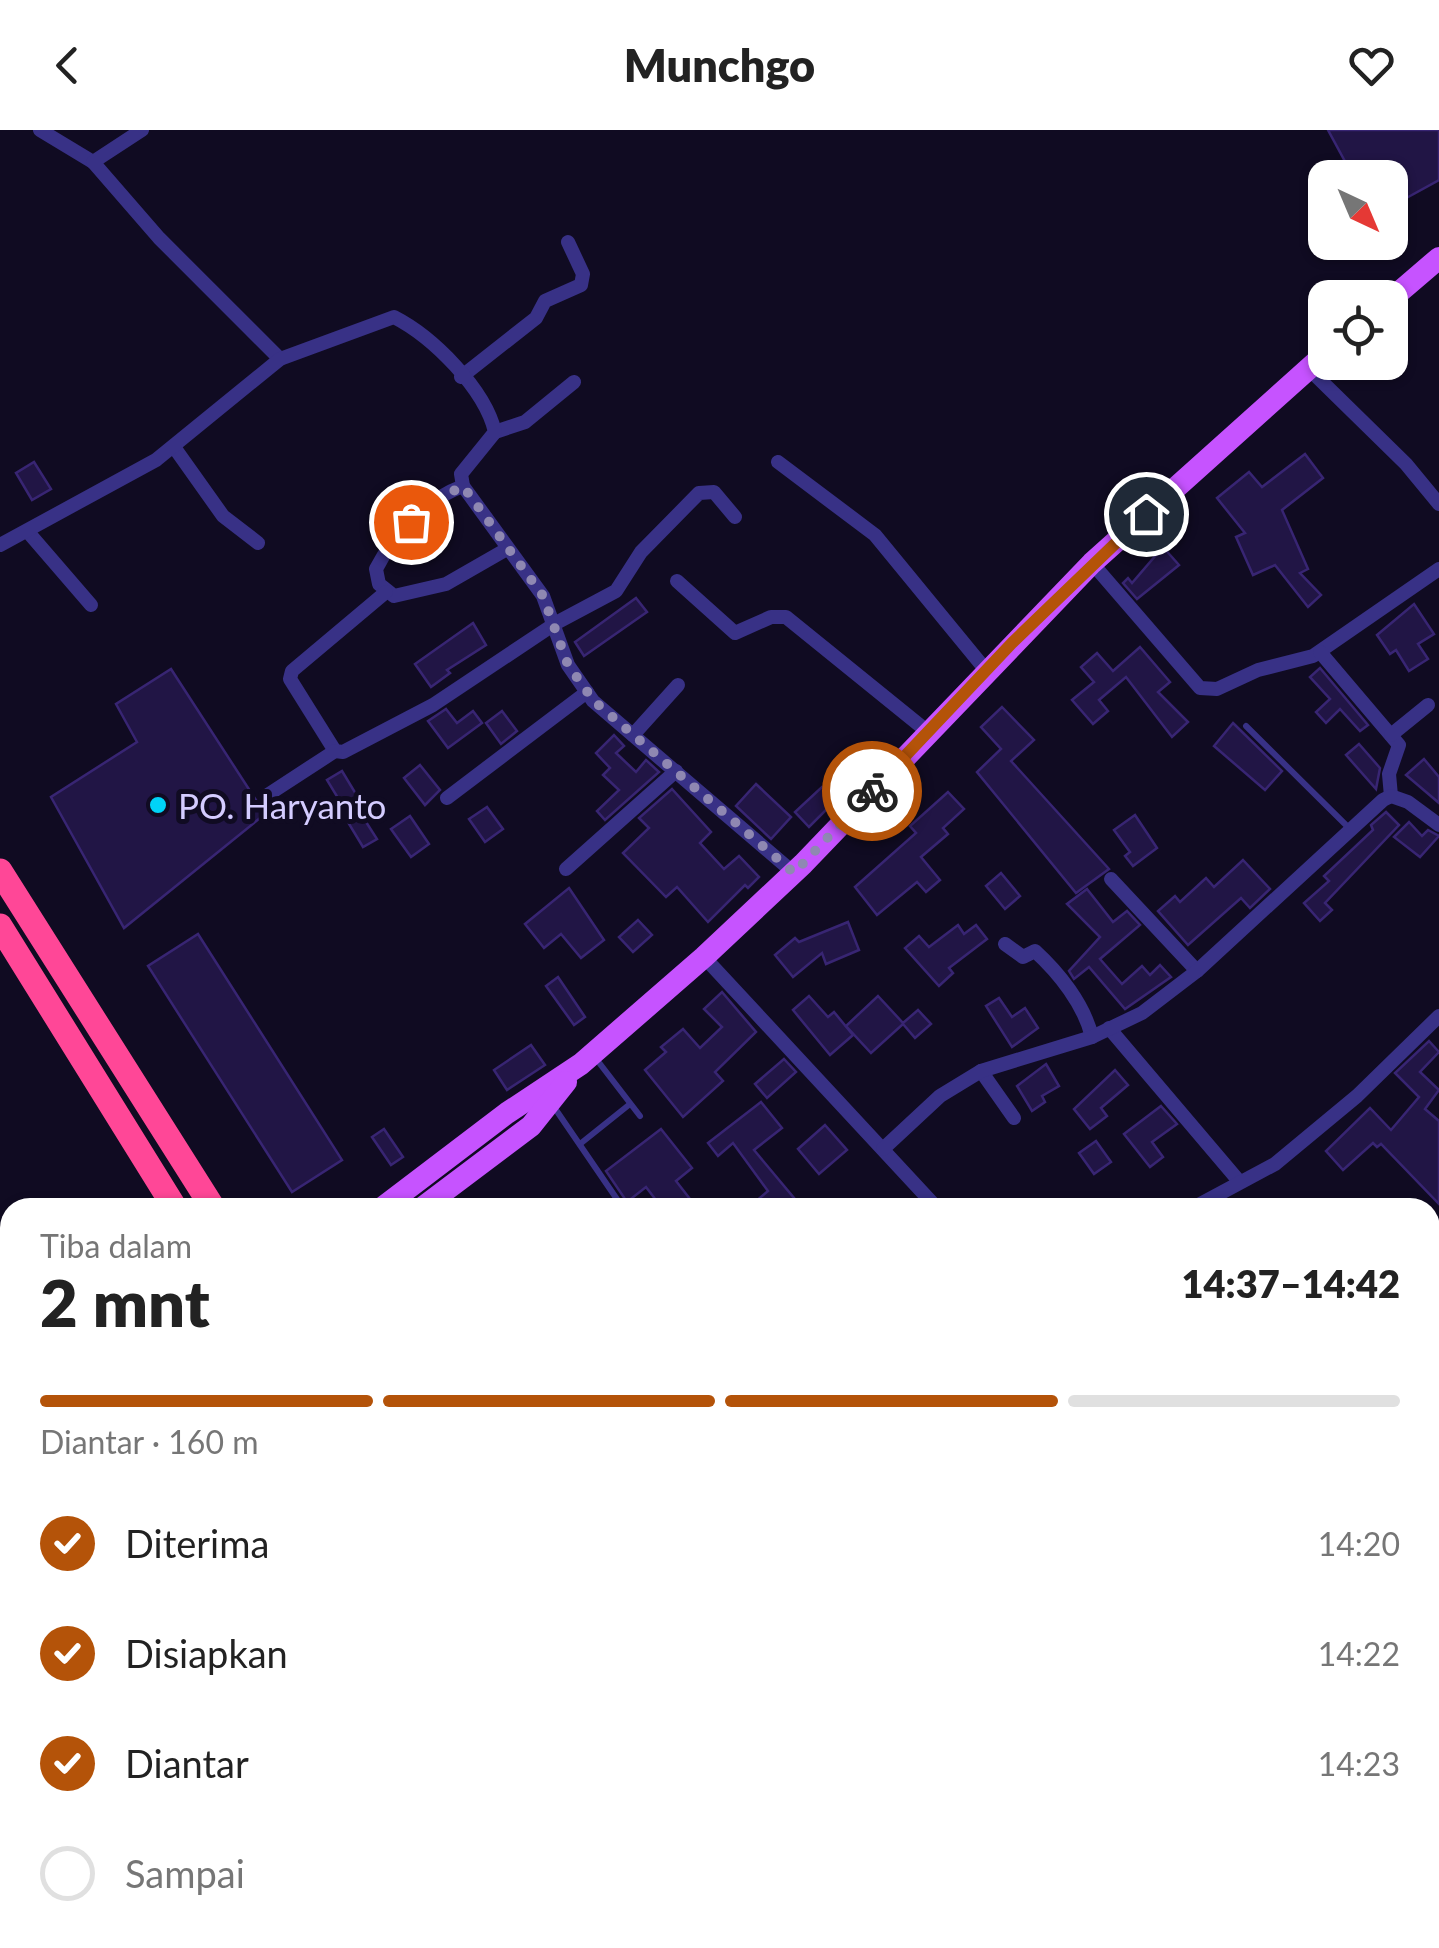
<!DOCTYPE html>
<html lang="id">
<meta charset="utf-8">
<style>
body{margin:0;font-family:Lato,sans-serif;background:#f6f6f6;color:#222;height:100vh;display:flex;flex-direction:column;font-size:38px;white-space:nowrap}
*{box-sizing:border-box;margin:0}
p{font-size:32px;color:#767676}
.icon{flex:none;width:55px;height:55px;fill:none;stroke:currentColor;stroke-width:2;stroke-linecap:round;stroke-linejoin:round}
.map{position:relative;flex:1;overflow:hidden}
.drawer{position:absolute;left:0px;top:1068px;width:1440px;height:752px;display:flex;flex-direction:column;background:#fff;border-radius:30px 30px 0 0;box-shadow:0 2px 8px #0004}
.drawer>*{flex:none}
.needle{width:65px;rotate:136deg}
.buttons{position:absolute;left:1308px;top:30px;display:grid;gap:20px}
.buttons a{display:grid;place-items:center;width:100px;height:100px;border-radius:20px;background:#fff;box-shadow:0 2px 8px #0004;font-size:50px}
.pin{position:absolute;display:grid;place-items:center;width:85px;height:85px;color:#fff;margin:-42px;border:5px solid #fff;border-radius:50%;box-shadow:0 2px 10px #0007}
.courier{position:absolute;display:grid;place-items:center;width:100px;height:100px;margin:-50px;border:8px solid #b45309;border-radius:50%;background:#fff;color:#222;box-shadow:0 2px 12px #0007}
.headline em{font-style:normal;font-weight:800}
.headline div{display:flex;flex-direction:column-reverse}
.headline{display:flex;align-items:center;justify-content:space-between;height:170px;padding:0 40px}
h1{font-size:65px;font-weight:800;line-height:75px}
.bar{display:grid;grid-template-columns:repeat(4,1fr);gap:15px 10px;align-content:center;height:120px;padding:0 40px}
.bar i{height:12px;border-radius:8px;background:#e0e0e0}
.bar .selected{background:#b45309}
.bar p{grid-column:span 4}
ol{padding:0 40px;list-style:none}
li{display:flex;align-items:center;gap:30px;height:110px}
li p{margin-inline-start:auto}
li .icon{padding:10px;border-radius:50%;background:#b45309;color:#fff;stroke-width:4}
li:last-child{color:#767676}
li i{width:55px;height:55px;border:5px solid #e0e0e0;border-radius:50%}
header{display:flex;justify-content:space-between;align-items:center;height:130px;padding:0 40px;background:#fff;font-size:45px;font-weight:800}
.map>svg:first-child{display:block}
.building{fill:#211545;stroke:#382573;stroke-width:2.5}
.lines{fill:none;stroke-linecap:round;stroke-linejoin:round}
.lane{stroke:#383186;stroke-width:6}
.street{stroke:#383186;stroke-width:14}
.primary{stroke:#c653ff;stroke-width:22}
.highway{stroke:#ff4797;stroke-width:25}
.done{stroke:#8f88b2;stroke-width:10;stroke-dasharray:0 18}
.route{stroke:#b45309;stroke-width:12}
.poi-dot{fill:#00d3f7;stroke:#100b22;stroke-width:4}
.labels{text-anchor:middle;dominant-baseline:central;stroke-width:10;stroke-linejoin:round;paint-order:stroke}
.poi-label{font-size:35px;fill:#d4ccff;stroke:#100b22;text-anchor:start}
</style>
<header><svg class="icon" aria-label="back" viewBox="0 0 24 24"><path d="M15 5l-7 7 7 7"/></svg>Munchgo<svg class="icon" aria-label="heart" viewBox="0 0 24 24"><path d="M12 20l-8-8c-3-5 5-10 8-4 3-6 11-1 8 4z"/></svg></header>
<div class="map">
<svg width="1439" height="1818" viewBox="0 0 1439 1818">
<rect width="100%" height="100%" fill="#100b22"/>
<!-- building -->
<g class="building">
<polygon points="1328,0 1439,0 1439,50 1390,77 1390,48 1354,48"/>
<polygon points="1305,324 1323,348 1282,380 1308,439 1300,443 1321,465 1308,477 1275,435 1253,445 1236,407 1245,403 1217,368 1249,342 1262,357"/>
<polygon points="34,332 51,359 32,370 16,343"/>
<polygon points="1163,417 1179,435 1137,469 1123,453 1128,448 1132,453"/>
<polygon points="636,468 647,482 584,526 575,512"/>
<polygon points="1414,474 1434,504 1418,514 1428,529 1409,541 1396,520 1390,524 1377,505"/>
<polygon points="473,493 486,515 447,540 450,543 431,557 415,534"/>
<polygon points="1140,517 1170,552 1158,562 1188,592 1172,607 1126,547 1099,570 1108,581 1093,594 1072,570 1094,552 1081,537 1097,523 1113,541"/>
<polygon points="1320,538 1368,595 1360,601 1340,579 1326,593 1316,582 1330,569 1310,547"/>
<polygon points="171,539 265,684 124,798 51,667 137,612 116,574"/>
<polygon points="1002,577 1034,610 1011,631 1109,739 1076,763 977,642 1001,619 981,597"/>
<polygon points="446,579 457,593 473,581 482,593 448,618 428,591"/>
<polygon points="502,581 517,601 501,614 486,593"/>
<polygon points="1233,593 1282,641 1265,660 1214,616"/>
<polygon points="614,605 624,616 616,623 636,642 646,630 659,642 605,690 597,681 619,660 603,645 610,638 596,623"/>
<polygon points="1359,614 1380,638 1376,659 1346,625"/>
<polygon points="1424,629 1439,647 1439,673 1406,645"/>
<polygon points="420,635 440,660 425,675 404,648"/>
<polygon points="342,641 359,669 344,678 327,650"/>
<polygon points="756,654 791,687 771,709 736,676"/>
<polygon points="822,657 835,671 809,697 795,682"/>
<polygon points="672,659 711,702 700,713 724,739 739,726 759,747 748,758 745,755 708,792 677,757 666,767 623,723 649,698 639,688"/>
<polygon points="948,662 964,679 943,698 948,704 921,727 940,750 926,762 917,752 877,785 855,757 916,703 910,696"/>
<polygon points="487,677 503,699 485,712 469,689"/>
<polygon points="359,681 377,709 363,717 346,689"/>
<polygon points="1386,682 1399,695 1325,773 1332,780 1320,791 1304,773 1329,751 1324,746 1373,700 1371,695"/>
<polygon points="1135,685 1157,718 1133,736 1125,726 1130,722 1114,700"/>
<polygon points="410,686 429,714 411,727 391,699"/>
<polygon points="1409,692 1422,706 1428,700 1439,706 1420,727 1394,707"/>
<polygon points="1243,730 1270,759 1250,778 1241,768 1188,815 1158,781 1175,766 1180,772 1206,748 1214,757"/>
<polygon points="1001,743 1020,766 1005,779 986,756"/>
<polygon points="569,758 604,810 581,828 561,804 544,818 525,794"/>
<polygon points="1087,759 1113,792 1127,781 1140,795 1100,829 1122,854 1142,836 1150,845 1160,835 1171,847 1125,879 1089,837 1074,849 1069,841 1100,807 1067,774"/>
<polygon points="638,790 652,805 633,822 619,807"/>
<polygon points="848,792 859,820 826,834 822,823 793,847 775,825 795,808 799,812"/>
<polygon points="958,795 964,804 976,795 987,809 949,838 953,843 939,856 905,818 919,806 929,817"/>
<polygon points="198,804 342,1030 292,1062 148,836"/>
<polygon points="558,847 585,887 574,895 546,856"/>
<polygon points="722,862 756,902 715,942 723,951 683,987 645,940 666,922 661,917 683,899 700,918 722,897 704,879"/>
<polygon points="809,866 828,887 834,882 853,905 830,925 793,880"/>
<polygon points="878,866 903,893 918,880 931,894 915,908 903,894 871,923 846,896"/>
<polygon points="999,868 1012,887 1025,878 1038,898 1012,917 986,876"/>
<polygon points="1429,911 1439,922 1420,942 1439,960 1425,979 1439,991 1439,1074 1381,1014 1377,1017 1373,1013 1343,1040 1326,1021 1370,978 1391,1000 1419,967 1395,943"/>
<polygon points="531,915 545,935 507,960 494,940"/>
<polygon points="784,929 796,942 767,968 755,954"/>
<polygon points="1046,934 1059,956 1042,966 1045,972 1032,981 1017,956"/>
<polygon points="1115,940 1128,955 1101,978 1107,986 1090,999 1074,979"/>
<polygon points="761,972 782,998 754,1020 794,1068 783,1078 748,1078 768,1061 733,1013 718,1026 708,1013"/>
<polygon points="1161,976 1177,994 1152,1012 1163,1027 1150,1037 1124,1004"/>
<polygon points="825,995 847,1020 819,1044 798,1019"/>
<polygon points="384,999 403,1027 391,1035 372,1007"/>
<polygon points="661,999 692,1038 676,1051 697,1078 662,1078 646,1057 627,1072 606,1041"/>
<polygon points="1096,1011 1111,1032 1094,1044 1079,1023"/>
</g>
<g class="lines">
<!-- lane -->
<g class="lane">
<polyline points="1246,596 1349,698"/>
<polyline points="597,930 640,986"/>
<polyline points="554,977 623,1078"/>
<polyline points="580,1014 630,974"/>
<polyline points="1430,1486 1439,1476"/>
<polyline points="1182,1810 1189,1818"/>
<polyline points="1156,1818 1163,1810"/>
</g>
<!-- street -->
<g class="street">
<polyline points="40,0 93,32"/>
<polyline points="142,0 93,32 159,108 280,229"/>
<polyline points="1308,238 1406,334 1439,374"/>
<polyline points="461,247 536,188 545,171 581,155 583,144 568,112"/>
<polyline points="495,302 525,292 574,252"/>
<polyline points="174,317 223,386 258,413"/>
<polyline points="778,332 875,405 985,539"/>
<path d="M463 356C425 370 394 404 376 439L379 454 394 466 446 454 507 419"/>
<polyline points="28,402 91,475"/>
<path d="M0 415 156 330 280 229 394 187C433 207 485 259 495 302L461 344 463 356 543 466 568 535 593 571 794 743"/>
<polyline points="1092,433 1200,558 1217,559 1258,540 1313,526 1439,439"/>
<polyline points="677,451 735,503 771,487 786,487 928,602"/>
<polyline points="386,462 292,541 290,549 335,621 343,622 433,575 556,493 616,461 641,422 699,363 714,362 735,387"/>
<polyline points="1320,522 1399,615 1389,644 1391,666"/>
<polyline points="633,605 678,555"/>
<polyline points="1391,605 1428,575"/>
<polyline points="266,666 335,621"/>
<polyline points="447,668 587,562"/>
<polyline points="566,739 676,641"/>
<polyline points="1111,749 1197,841"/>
<path d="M1005 814 1023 827 1035 821C1059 843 1084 874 1092 907"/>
<polyline points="704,827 937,1078"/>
<polyline points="1109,898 1238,1050"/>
<polyline points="981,941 1014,988"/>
<polyline points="883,1019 940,966 981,941 1092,907 1142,883 1197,841 1383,670 1391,666 1408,672 1439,695"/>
<polyline points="1193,1078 1275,1034 1357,966 1439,886"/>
<polyline points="1430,1276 1439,1280"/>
<polyline points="1430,1436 1439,1440"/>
<polyline points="1430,1597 1439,1588"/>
<polyline points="0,1623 10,1638"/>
<polyline points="0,1693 10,1686"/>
<polyline points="144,1818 155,1810"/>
</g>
<!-- primary -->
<g class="primary">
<polyline points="1390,170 1439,128"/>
<polyline points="382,1078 507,983 581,934 704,827 803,734 1092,433 1325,224"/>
<polyline points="422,1078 531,996 566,952"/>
</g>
<!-- highway -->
<g class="highway">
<polyline points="0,741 213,1078"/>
<polyline points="0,796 175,1078"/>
<polyline points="0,1365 10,1358"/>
<polyline points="0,1397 10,1390"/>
</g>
</g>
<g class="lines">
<!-- done -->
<polyline class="done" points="411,392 436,370 463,356 543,466 568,535 594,571 794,743 872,661"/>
<!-- route -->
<polyline class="route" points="872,661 1012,513 1146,384"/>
</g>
<!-- markers -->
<circle class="poi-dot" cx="158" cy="675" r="10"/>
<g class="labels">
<!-- poi labels -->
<g class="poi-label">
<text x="178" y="675">PO. Haryanto</text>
</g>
</g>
</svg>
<div class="buttons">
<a><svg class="needle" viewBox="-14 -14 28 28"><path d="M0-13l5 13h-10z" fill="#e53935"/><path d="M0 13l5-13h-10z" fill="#767676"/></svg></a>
<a><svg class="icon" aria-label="locate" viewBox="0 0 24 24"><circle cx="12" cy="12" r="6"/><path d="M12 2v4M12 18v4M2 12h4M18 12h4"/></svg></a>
</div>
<div class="pin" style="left:411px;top:392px;background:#ea580c"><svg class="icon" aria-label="bag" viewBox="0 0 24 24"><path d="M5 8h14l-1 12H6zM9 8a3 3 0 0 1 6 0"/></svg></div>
<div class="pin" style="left:1146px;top:384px;background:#1f2937"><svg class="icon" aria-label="home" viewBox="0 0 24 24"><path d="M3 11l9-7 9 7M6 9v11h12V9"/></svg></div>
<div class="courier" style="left:872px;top:661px"><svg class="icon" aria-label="bike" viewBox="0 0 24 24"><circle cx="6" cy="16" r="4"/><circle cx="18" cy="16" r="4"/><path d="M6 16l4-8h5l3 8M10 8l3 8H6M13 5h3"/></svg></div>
<section class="drawer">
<div class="headline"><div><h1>2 mnt</h1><p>Tiba dalam</p></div><em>14:37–14:42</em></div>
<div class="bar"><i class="selected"></i><i class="selected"></i><i class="selected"></i><i></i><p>Diantar · 160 m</p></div>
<ol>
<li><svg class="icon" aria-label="check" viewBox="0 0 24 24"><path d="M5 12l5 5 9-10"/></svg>Diterima<p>14:20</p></li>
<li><svg class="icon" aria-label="check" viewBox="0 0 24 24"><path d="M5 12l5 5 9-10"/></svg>Disiapkan<p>14:22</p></li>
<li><svg class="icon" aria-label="check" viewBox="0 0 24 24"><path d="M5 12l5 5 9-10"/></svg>Diantar<p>14:23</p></li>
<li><i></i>Sampai</li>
</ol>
</section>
</div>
